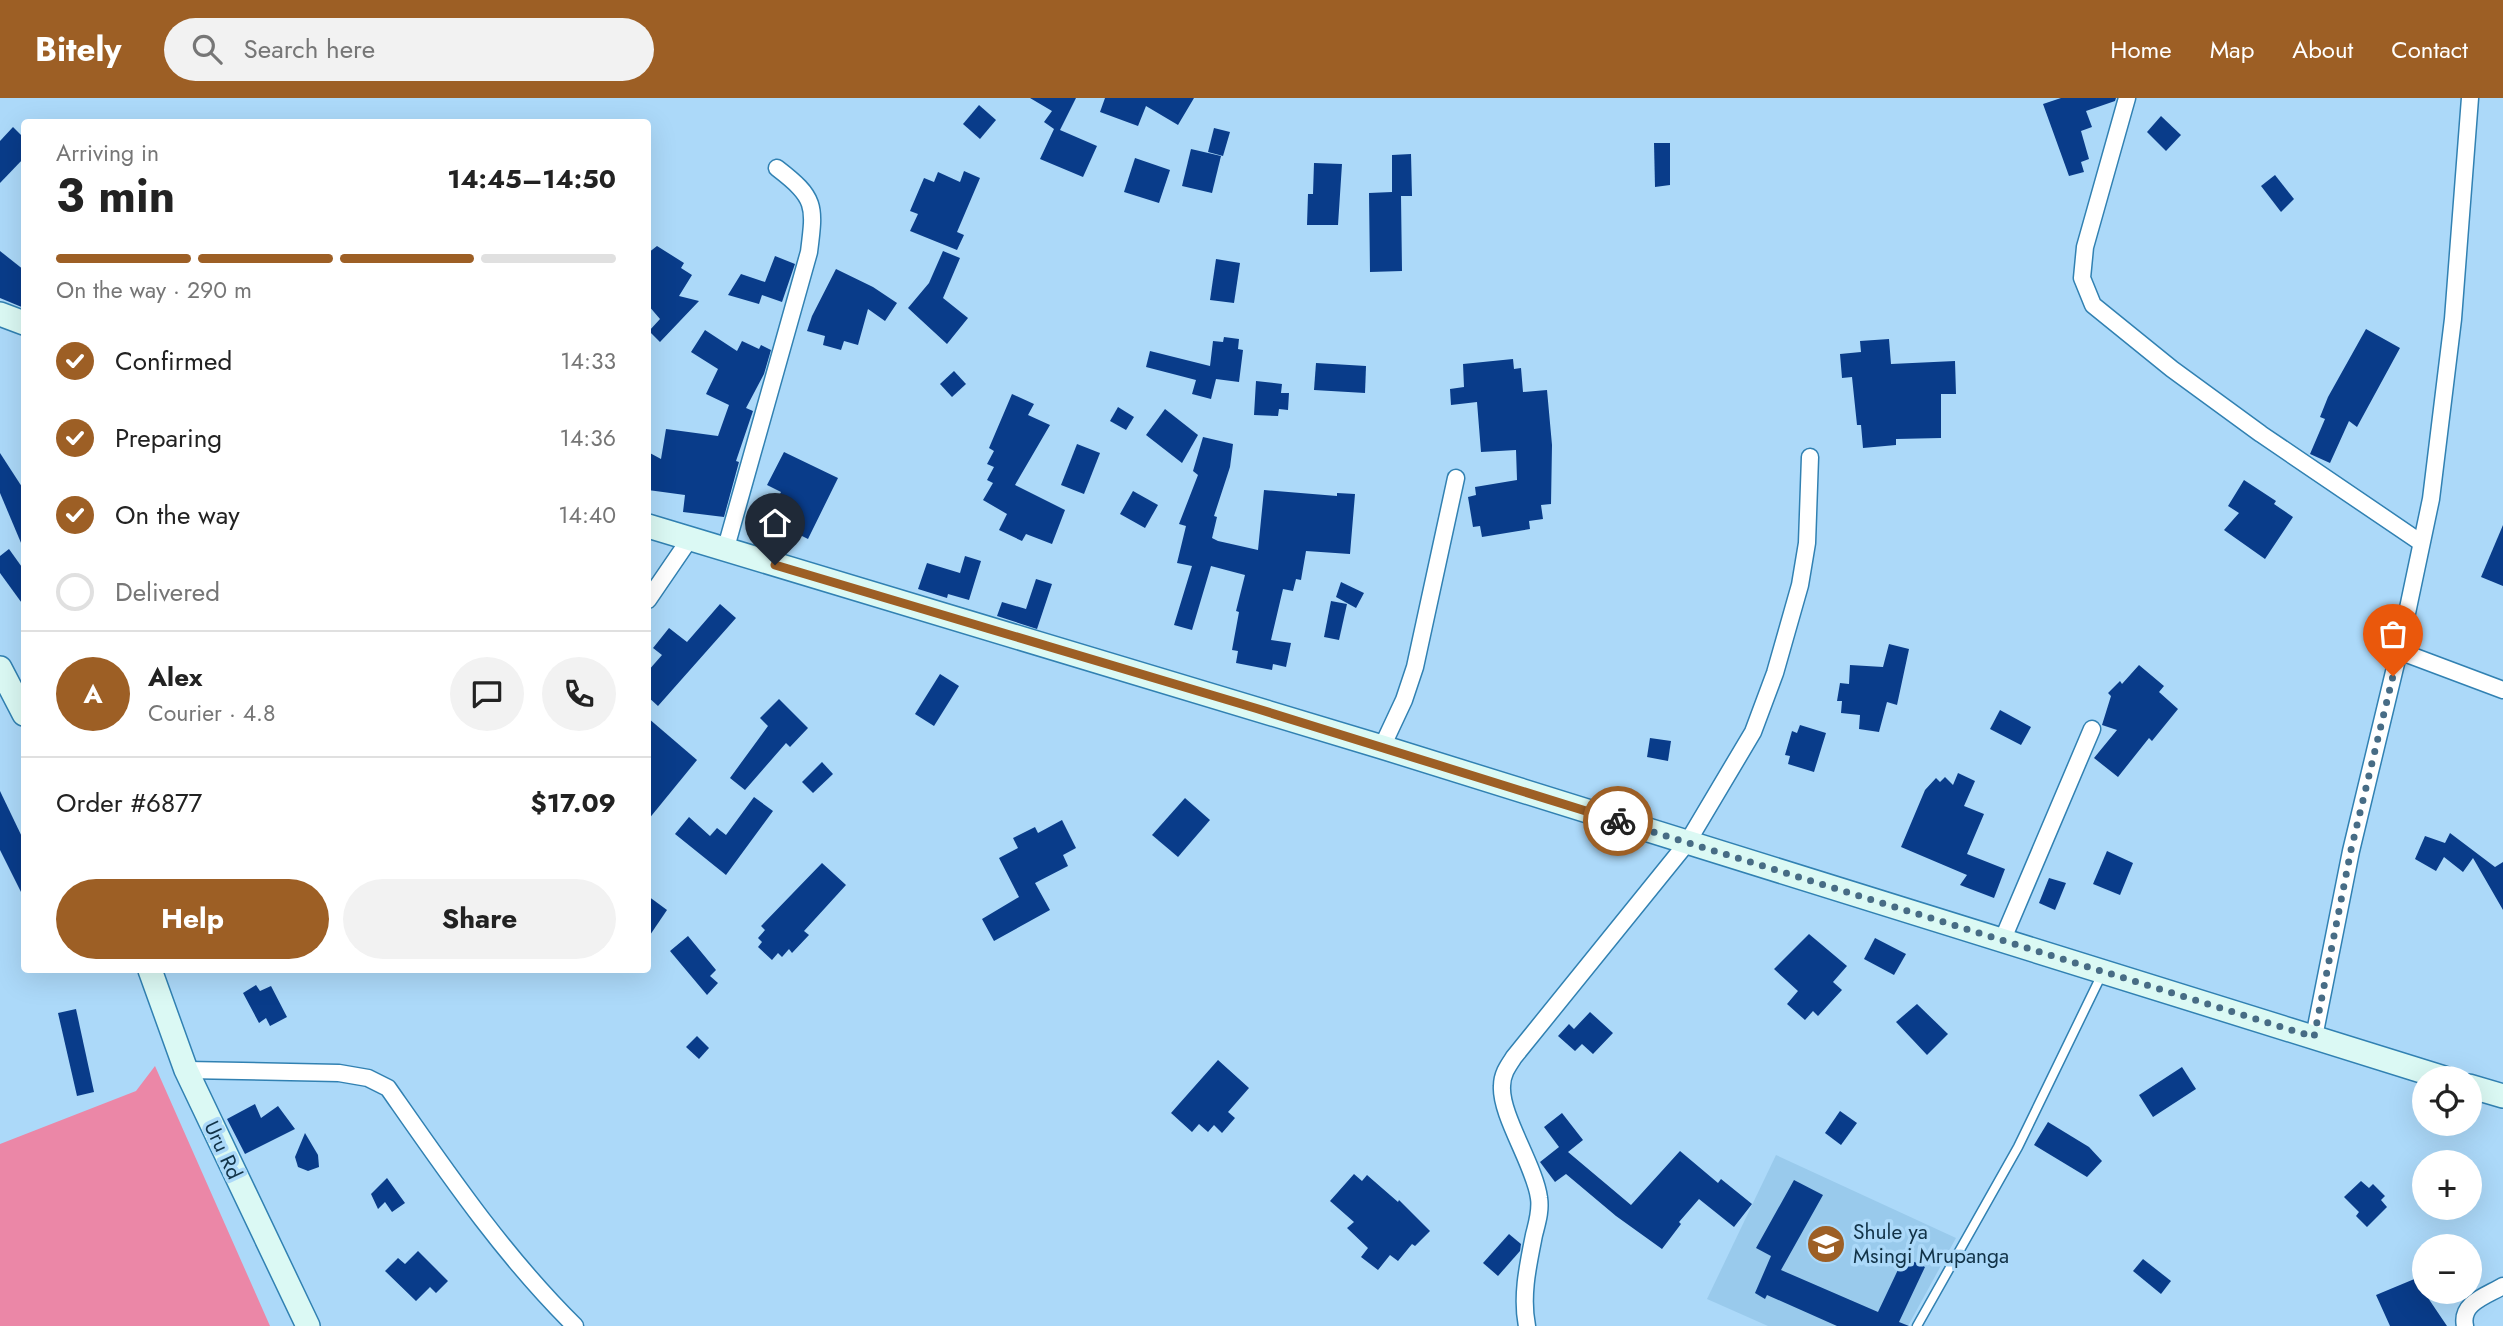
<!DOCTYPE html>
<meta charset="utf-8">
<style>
body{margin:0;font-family:Jost,sans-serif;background:#f2f2f2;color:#222;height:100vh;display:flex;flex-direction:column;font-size:26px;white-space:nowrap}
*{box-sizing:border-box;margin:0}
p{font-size:23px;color:#767676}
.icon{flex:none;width:38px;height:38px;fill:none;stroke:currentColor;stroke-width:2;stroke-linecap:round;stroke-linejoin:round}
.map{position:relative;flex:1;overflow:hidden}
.panel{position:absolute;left:21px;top:21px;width:630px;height:854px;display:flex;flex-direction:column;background:#fff;border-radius:7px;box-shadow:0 7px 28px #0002}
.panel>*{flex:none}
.buttons{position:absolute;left:2412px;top:968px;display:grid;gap:14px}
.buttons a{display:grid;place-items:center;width:70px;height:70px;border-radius:50%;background:#fff;box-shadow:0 7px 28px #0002;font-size:35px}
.pin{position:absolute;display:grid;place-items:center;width:60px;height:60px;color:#fff;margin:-72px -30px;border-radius:50% 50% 50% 0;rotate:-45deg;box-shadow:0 0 7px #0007}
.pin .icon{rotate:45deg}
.courier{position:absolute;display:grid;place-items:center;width:70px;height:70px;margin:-35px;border:5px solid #9d5f25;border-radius:50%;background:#fff;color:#222;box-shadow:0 2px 9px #0007}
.headline em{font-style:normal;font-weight:700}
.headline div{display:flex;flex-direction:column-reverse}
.headline{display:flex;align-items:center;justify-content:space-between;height:119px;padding:0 35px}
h1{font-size:46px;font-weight:700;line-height:52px}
.bar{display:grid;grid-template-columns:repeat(4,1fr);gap:10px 7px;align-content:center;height:84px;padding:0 35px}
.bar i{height:9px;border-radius:5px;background:#e0e0e0}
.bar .on{background:#9d5f25}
.bar p{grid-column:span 4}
.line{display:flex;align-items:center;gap:18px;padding:0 35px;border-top:2px solid #e0e0e0}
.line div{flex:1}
.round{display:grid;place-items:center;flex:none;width:74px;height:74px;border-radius:37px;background:#f2f2f2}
ol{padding:0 35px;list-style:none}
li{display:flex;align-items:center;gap:21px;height:77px}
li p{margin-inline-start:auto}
li .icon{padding:7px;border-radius:50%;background:#9d5f25;color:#fff;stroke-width:4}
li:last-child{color:#767676}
li i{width:38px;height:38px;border:4px solid #e0e0e0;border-radius:50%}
.button{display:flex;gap:14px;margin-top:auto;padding:14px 35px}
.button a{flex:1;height:80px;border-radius:42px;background:#9d5f25;color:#fff;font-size:28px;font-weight:700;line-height:80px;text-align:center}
.button a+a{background:#f2f2f2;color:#222}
header{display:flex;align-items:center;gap:42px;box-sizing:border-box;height:98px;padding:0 35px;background:#9d5f25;color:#fff}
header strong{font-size:33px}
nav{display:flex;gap:38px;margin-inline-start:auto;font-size:24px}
.search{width:490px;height:63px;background:#f2f2f2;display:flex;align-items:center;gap:18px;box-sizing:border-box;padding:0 24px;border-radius:38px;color:#767676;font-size:26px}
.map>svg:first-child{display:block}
.built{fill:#99caec}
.green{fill:#eb87a7}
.building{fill:#093c8a}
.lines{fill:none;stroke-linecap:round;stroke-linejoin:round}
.lane-casing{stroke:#3181b2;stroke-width:11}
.street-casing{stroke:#3181b2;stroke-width:19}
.secondary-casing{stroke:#3181b2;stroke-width:26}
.lane{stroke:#fff;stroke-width:8}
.street{stroke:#fff;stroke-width:16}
.secondary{stroke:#dbf9f4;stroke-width:23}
.done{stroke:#476c85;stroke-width:7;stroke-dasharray:0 12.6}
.route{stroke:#9d5f25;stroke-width:9}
.labels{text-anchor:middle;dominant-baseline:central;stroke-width:7;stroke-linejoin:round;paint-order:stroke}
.street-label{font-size:21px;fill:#113247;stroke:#acd9f9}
.poi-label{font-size:21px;fill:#113247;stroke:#acd9f9;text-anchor:start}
</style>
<header>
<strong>Bitely</strong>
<div class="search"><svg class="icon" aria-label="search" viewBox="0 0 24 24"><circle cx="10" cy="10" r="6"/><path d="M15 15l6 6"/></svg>Search here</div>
<nav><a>Home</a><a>Map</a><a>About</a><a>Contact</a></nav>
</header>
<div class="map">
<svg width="2503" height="1228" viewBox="0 0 2503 1228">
<rect width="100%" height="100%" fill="#acd9f9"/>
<!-- built -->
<polygon class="built" points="1776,1057 1956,1140 1908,1228 1768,1228 1707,1201"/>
<!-- green -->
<polygon class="green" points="155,968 270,1228 0,1228 0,1046 136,993"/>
<!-- building -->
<g class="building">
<polygon points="1030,0 1076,0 1060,32 1097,48 1083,79 1040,61 1054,31 1044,24 1052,13"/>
<polygon points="1105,0 1194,0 1178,27 1146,8 1138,28 1100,14"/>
<polygon points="2061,0 2116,0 2115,3 2086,13 2092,29 2081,33 2089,61 2081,64 2084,74 2069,78 2043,6"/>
<polygon points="979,7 996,22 980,41 963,26"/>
<polygon points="2161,18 2181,37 2166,53 2147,34"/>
<polygon points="13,29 24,40 24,60 0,85 0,43"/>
<polygon points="1214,30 1230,34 1223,58 1208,54"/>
<polygon points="1654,45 1670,45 1670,87 1655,89"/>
<polygon points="1191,51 1221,58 1212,95 1182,88"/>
<polygon points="1411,56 1412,98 1401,98 1402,173 1370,174 1369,95 1392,94 1392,57"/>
<polygon points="1135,60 1170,72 1159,105 1124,94"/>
<polygon points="1314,65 1342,66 1338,127 1307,127 1308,96 1313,96"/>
<polygon points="964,73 980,80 957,134 964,137 957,152 910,133 918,116 910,113 924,80 934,84 938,74 960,84"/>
<polygon points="2275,77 2294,101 2281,114 2261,88"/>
<polygon points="657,148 684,165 681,170 692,177 679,198 699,203 660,244 649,233 660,221 648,207 648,155"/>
<polygon points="0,153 24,172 24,210 0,200"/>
<polygon points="943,153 960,160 943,200 968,220 947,246 908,210 929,185"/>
<polygon points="775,158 795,166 782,204 762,197 759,206 728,197 741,176 765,184"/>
<polygon points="1216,161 1240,165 1234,205 1210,202"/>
<polygon points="836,171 873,189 897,205 885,223 868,211 858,247 844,243 841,252 823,247 825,238 807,233 812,218"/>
<polygon points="2366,231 2400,250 2357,329 2349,323 2330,365 2310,356 2325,321 2320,319 2328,299"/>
<polygon points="705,232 737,253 742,243 759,251 761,247 771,252 764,276 746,310 753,313 736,363 739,364 724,419 683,414 685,397 648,392 648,354 661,361 666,331 718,338 729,307 706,296 718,271 691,254"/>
<polygon points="1224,239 1239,241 1238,251 1243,252 1239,284 1216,281 1211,301 1192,296 1196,282 1146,269 1150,253 1210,268 1213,243 1223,244"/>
<polygon points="1889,241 1891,266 1955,263 1956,296 1941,296 1941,340 1896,341 1896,347 1863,350 1861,327 1857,327 1852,279 1842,280 1840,256 1861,254 1860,243"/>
<polygon points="1513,261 1514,271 1521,270 1523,294 1547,292 1552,347 1551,406 1541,407 1543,421 1529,423 1530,431 1482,439 1480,428 1473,429 1468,399 1476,397 1475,389 1517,382 1516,352 1481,354 1477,304 1451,307 1450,291 1464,289 1463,266"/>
<polygon points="1316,265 1366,268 1365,295 1314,292"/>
<polygon points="954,273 966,286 952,299 940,286"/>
<polygon points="1256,283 1282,286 1281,295 1289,295 1288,312 1279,311 1278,318 1254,317"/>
<polygon points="1012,296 1034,306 1028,317 1050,327 1015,387 1065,412 1052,446 1026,436 1022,443 999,432 1007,416 983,402 993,385 987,382 994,369 987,366 994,353 989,350"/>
<polygon points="1118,309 1134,319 1126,332 1110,323"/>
<polygon points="1165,311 1198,337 1182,365 1146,337"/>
<polygon points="1203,339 1233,346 1230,369 1214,418 1217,419 1212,440 1218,443 1258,452 1264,392 1337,398 1337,395 1355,396 1350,456 1306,453 1301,482 1296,481 1293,493 1283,491 1271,542 1291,545 1286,569 1273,566 1272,572 1236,565 1238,553 1232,552 1239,514 1236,513 1245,477 1211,468 1192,532 1174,527 1192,468 1177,465 1186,428 1179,426 1198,377 1193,373"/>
<polygon points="1077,346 1100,355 1084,396 1061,387"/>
<polygon points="784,354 838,380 808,441 768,421 781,394 767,387"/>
<polygon points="0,355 24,392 24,452 0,395"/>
<polygon points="2244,382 2276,403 2274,406 2293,419 2265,461 2224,432 2239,415 2228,408"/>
<polygon points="1133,393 1158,407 1145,430 1120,416"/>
<polygon points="2503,427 2503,488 2481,479"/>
<polygon points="9,451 24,472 24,508 0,475 0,458"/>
<polygon points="965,458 981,463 969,502 948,496 947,500 918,491 927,465 960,475"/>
<polygon points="1036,481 1052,486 1037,531 997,518 1002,504 1026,511"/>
<polygon points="1341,484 1364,495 1356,510 1336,499"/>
<polygon points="1331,503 1347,506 1339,542 1324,539"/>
<polygon points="720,506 736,520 658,608 648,599 648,573 662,557 653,550 669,530 687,544"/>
<polygon points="1889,546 1909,551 1897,607 1887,604 1879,634 1859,631 1860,617 1841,615 1842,603 1837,603 1840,585 1849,586 1850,567 1883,569"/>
<polygon points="2139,567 2164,588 2159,594 2178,611 2152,643 2149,640 2118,679 2094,660 2117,632 2102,627 2111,598 2108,595 2120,583 2122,586"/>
<polygon points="940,576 959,588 934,628 915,616"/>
<polygon points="779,601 808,630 790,649 786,645 745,692 730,680 768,628 760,620"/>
<polygon points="2000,612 2031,629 2021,647 1990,631"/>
<polygon points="648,620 697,662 648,722"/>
<polygon points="1800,627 1826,635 1814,674 1788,666 1790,658 1785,657 1792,633 1797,635"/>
<polygon points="1650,640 1671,643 1668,663 1647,659"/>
<polygon points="822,664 833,676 813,695 802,684"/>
<polygon points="1958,675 1975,683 1964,708 1984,716 1967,756 2005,771 1994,800 1960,787 1967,777 1901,749 1925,692 1936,680 1940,684 1945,679 1953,687"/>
<polygon points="0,693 24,743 24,800 0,752"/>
<polygon points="754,699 773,713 726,777 675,736 689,719 710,738 717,730 726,737"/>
<polygon points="1185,700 1210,722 1178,759 1152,737"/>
<polygon points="1062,722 1076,750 1063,757 1068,768 1035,785 1050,812 994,843 982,821 1019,799 999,760 1018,750 1013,740 1035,729 1038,735"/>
<polygon points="2450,735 2495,769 2503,764 2503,812 2473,760 2463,774 2444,759 2436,773 2415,761 2425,738 2445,745"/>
<polygon points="2107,753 2133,765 2120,797 2093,786"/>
<polygon points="822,765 846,787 804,833 809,837 792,855 789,851 782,859 778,855 772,862 758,849 762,844 758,840 765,832 761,828"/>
<polygon points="2049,780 2066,785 2055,812 2039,805"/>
<polygon points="648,798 667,812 648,840"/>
<polygon points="1809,836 1847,868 1833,884 1842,892 1818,918 1813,913 1805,922 1787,906 1798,893 1774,871"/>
<polygon points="688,838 716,872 710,878 718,885 707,897 670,853"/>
<polygon points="1875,840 1906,856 1894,877 1864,861"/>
<polygon points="256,887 260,893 271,888 287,919 270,928 266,920 259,925 243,895"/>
<polygon points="1917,906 1948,936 1927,957 1896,924"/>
<polygon points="76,911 94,994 77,998 58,915"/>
<polygon points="1590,914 1613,935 1593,956 1582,946 1575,953 1558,938 1569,926 1574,931"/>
<polygon points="697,938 709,950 699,961 686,949"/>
<polygon points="1218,962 1249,990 1228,1014 1235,1020 1222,1035 1214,1027 1208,1034 1199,1026 1192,1034 1171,1015"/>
<polygon points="2182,969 2196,991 2153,1019 2139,997"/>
<polygon points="255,1006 261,1020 278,1008 295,1031 245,1056 227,1021"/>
<polygon points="1840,1013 1857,1025 1841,1047 1825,1035"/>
<polygon points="1562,1015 1583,1042 1568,1054 1631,1107 1680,1053 1718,1085 1721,1081 1752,1106 1734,1129 1699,1101 1679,1124 1681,1126 1662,1151 1616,1118 1566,1076 1555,1084 1540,1064 1559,1049 1544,1029"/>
<polygon points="2048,1024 2089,1049 2102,1063 2087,1079 2034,1047"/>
<polygon points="305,1035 318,1057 319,1069 308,1073 298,1069 295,1059"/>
<polygon points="1354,1076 1362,1083 1367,1077 1398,1104 1399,1102 1430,1133 1415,1148 1412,1146 1398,1163 1390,1157 1378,1172 1361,1159 1368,1150 1347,1130 1354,1124 1330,1103"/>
<polygon points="387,1080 405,1105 392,1114 385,1104 378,1111 371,1096"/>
<polygon points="1794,1082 1823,1097 1781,1172 1878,1214 1904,1159 1925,1169 1899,1224 1909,1228 1837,1228 1767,1197 1765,1201 1755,1195 1771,1158 1756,1150"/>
<polygon points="2361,1083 2369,1090 2373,1086 2385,1098 2381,1102 2387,1109 2367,1129 2356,1118 2359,1114 2344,1099"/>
<polygon points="1509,1136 1521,1146 1520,1153 1498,1178 1483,1165"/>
<polygon points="418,1153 448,1183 436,1195 430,1189 416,1203 385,1173 398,1160 405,1166"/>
<polygon points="2143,1161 2171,1183 2161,1196 2133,1173"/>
<polygon points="2424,1177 2424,1194 2447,1228 2390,1228 2376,1197"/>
</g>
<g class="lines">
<defs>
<polyline id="lane" points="1917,1228 2018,1049 2102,876"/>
<g id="street">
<polyline points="2127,0 2085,149 2082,180 2093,207 2172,271 2261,336 2420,444"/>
<path d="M725 453 809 154C815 107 816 100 777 70"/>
<polyline points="648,502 689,442"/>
<polyline points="2399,553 2503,592"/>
<polyline points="1382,649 1404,602 1415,569 1456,380"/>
<polyline points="2002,843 2092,631"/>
<polyline points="2314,939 2351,753 2399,553 2431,401 2453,221 2470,0"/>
<path d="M186 972 339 975 368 980 388 990C446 1073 503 1157 575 1228"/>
<path d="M1527 1228C1521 1198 1528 1167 1534 1137 1537 1125 1541 1113 1539 1100 1535 1068 1500 1017 1502 988 1502 976 1508 968 1514 959L1687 745 1753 634 1775 575 1800 487 1807 445 1810 359"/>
<path d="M2465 1228C2460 1205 2486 1198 2503 1188"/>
</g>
<g id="secondary">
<polyline points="0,216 24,225"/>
<polyline points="648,428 1382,649 2444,980"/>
<polyline points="0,570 24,616"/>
<polyline points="150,872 186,972 308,1228"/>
<polyline points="2469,988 2503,998"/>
</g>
</defs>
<!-- lane casing -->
<use href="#lane" class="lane-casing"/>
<!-- street casing -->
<use href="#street" class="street-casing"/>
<!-- secondary casing -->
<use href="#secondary" class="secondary-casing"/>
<!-- lane -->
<use href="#lane" class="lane"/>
<!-- street -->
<use href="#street" class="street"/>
<!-- secondary -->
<use href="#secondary" class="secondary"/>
</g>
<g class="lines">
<!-- done -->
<polyline class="done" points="1618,723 2314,939 2351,752 2393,578"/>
<!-- route -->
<polyline class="route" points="775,467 1255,610 1618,723"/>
</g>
<!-- icons -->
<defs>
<symbol id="school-disc" viewBox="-11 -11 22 22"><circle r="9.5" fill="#9d5f25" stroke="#acd9f9"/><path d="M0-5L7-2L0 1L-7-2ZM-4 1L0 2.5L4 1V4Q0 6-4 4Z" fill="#fff"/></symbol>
</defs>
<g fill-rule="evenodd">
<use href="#school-disc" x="1804" y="1124" width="44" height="44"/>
</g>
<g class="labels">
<!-- street labels -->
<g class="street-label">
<text transform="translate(223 1052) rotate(65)">Uru Rd</text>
</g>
<!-- poi labels -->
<g class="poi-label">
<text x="1853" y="1134">Shule ya<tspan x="1853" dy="24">Msingi Mrupanga</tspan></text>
</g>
</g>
</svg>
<div class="buttons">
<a><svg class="icon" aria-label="locate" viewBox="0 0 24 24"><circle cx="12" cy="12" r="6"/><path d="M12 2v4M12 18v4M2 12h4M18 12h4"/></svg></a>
<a>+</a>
<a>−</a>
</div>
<div class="pin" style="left:2393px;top:578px;background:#ea580c"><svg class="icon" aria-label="bag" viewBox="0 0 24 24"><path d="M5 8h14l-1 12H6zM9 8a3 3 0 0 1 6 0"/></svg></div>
<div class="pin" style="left:775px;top:467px;background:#1f2937"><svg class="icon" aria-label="home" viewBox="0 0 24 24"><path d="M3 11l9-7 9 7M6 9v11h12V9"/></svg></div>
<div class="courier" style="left:1618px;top:723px"><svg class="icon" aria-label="bike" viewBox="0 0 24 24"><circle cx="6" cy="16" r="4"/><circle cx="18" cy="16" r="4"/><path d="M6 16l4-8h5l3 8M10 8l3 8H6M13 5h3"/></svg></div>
<section class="panel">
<div class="headline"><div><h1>3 min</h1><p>Arriving in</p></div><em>14:45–14:50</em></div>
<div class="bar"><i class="on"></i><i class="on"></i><i class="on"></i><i></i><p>On the way · 290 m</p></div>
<ol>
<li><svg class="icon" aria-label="check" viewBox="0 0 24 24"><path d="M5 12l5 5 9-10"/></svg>Confirmed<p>14:33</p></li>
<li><svg class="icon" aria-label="check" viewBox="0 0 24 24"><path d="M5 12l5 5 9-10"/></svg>Preparing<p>14:36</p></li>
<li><svg class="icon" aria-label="check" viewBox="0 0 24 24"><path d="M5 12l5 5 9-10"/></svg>On the way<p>14:40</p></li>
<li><i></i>Delivered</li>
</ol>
<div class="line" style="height:126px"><b class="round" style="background:#9d5f25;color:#fff">A</b><div><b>Alex</b><p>Courier · 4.8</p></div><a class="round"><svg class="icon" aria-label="chat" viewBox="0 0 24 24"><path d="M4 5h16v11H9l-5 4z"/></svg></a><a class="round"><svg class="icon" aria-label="phone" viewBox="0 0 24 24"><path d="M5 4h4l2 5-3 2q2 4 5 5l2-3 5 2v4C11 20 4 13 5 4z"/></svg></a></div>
<div class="line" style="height:91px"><div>Order #6877</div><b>$17.09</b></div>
<div class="button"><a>Help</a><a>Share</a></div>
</section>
</div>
